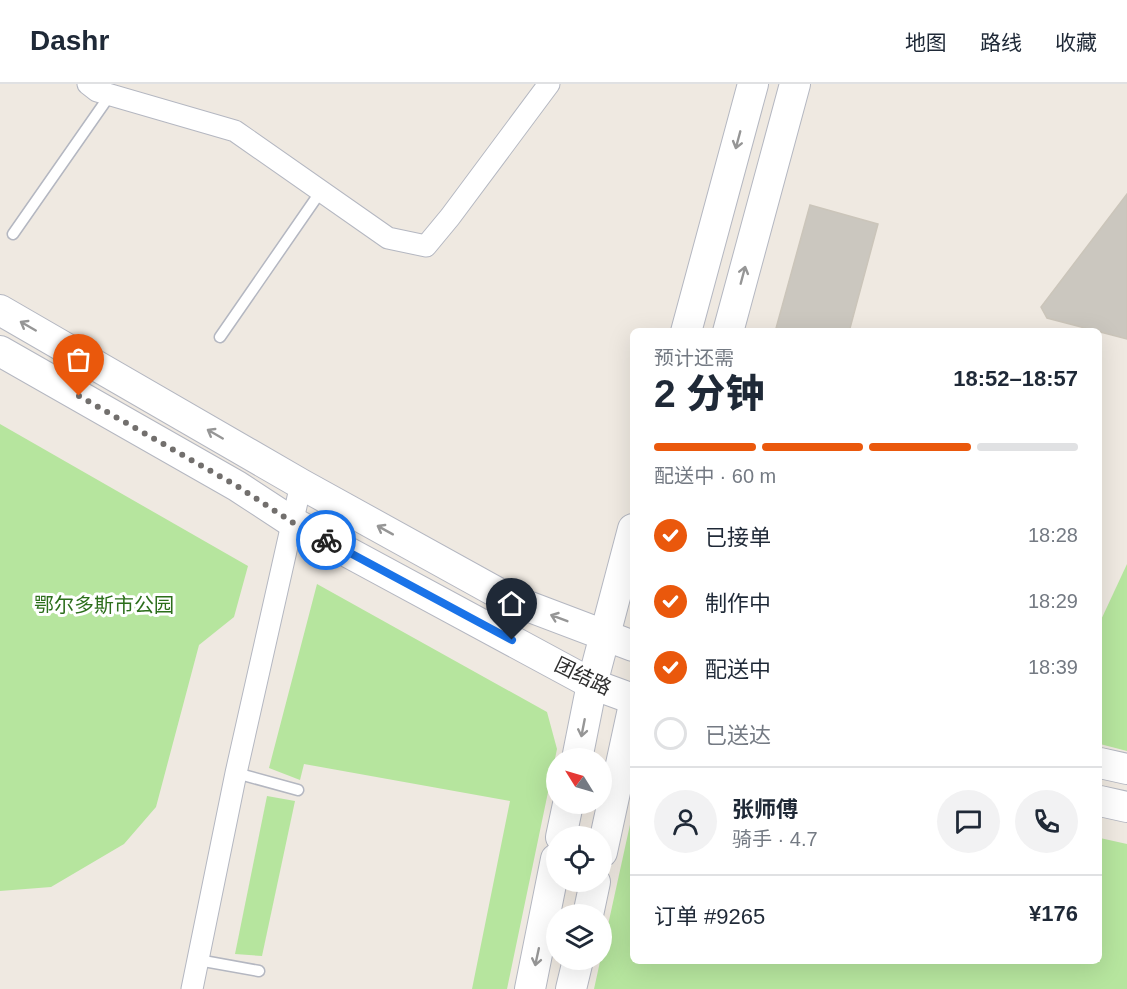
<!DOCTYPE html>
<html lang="zh">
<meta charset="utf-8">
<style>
body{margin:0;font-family:Arial,"Noto Sans SC",sans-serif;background:#f2f2f3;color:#1f2937;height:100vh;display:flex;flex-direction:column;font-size:22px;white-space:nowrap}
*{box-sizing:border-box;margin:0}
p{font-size:20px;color:#747a83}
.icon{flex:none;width:33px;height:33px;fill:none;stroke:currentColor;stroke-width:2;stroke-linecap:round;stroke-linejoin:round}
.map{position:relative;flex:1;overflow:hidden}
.side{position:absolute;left:630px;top:244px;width:472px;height:636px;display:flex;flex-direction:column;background:#fff;border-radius:9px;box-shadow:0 6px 24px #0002}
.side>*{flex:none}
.needle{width:39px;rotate:307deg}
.controls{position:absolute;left:546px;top:664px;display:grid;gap:12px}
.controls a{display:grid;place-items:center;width:66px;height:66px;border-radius:50%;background:#fff;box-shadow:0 6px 24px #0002;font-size:30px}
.pin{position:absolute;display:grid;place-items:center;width:51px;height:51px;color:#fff;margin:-62px -26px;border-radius:50% 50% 50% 0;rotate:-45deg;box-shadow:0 0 6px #0007}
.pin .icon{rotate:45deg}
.courier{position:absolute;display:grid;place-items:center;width:60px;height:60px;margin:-30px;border:4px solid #1a73e8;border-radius:50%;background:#fff;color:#222;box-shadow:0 2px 8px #0007}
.overview em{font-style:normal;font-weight:800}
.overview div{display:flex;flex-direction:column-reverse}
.overview{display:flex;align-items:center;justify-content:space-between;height:102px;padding:0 24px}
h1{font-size:39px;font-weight:800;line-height:45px}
.bar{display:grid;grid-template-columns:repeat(4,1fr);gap:9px 6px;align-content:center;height:72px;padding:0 24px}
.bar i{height:8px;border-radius:4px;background:#e0e1e3}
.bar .selected{background:#ea580c}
.bar p{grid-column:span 4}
.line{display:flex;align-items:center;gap:15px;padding:0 24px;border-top:2px solid #e0e1e3}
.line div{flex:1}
.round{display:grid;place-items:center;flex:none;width:63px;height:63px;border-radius:32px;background:#f2f2f3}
ol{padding:0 24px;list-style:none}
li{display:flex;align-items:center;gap:18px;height:66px}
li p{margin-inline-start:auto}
li .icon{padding:6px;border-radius:50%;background:#ea580c;color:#fff;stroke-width:4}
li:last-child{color:#747a83}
li i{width:33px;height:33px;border:3px solid #e0e1e3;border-radius:50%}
header{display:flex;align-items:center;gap:36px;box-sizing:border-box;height:84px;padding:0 30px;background:#fff;border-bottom:2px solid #e0e1e3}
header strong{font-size:28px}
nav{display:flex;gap:33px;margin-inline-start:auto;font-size:21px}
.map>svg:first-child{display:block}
.green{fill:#b6e59e}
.building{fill:#cbc7bf;stroke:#cbc5ba;stroke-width:1.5}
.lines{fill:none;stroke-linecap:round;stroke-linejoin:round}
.lane-casing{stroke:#b4b7c1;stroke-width:13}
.street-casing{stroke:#b4b7c1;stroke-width:23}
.secondary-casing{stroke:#b4b7c1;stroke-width:32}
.lane{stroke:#fff;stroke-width:10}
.street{stroke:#fff;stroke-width:21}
.secondary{stroke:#fff;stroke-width:30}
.oneway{stroke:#969696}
.done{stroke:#726f6d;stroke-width:6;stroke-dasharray:0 10.8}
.route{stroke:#1a73e8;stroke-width:8}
.labels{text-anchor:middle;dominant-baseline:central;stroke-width:6;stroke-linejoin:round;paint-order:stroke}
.park-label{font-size:20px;fill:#2c6e1b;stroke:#fff}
.street-label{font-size:20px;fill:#2e2e2e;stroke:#fff}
</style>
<header>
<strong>Dashr</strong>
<nav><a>地图</a><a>路线</a><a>收藏</a></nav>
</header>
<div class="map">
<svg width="1127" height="905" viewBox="0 0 1127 905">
<rect width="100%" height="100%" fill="#efe9e1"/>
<!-- green -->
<g class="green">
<polygon points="0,340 248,482 234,533 199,561 156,723 124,760 51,803 0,807"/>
<polygon points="1127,480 1127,667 1100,660 1100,538"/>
<polygon points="317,500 547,628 557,665 507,905 472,905 510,717 304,680 300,696 269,684"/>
<polygon points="267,712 295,717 262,872 235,870"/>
<polygon points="633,727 633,878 1100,878 1100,754 1127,760 1127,905 594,905"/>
</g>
<!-- building -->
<g class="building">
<polygon points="1127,110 1127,255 1047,234 1041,223"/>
<polygon points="810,121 878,140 849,248 775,248"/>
</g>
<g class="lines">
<defs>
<g id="lane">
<polyline points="13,150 110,11"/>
<polyline points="220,253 321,107"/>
<polyline points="236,689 298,706"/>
<polyline points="198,876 259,887"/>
</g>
<g id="street">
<polyline points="88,0 97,7 235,47 388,154 426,162 450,133 549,0"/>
<polyline points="192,905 236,689 301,400"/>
</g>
<g id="secondary">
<polyline points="0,226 301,400 509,515 633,562"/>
<polyline points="686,248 753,0"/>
<polyline points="728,248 795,0"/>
<polyline points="0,267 237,402 292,438 592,600 633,615"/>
<polyline points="577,675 592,600 633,445"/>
<polyline points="1100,679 1127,685"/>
<polyline points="1100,717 1127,723"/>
<polyline points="561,753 568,720"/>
<polyline points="602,768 633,625"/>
<polyline points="588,831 595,798"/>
<polyline points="530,905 556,775"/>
<polyline points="571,905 578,876"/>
</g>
</defs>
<!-- lane casing -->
<use href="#lane" class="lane-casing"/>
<!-- street casing -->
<use href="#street" class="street-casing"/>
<!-- secondary casing -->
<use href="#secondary" class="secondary-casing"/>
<!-- lane -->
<use href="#lane" class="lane"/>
<!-- street -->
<use href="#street" class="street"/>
<!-- secondary -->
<use href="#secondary" class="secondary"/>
</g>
<!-- one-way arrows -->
<defs><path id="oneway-shaft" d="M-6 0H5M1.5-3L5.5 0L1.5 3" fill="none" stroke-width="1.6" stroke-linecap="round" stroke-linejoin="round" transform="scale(1.5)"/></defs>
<g class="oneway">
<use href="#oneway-shaft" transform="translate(738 56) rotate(105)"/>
<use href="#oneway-shaft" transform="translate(743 191) rotate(-75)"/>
<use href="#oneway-shaft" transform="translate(28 242) rotate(-150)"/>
<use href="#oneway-shaft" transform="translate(215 350) rotate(-150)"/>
<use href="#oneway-shaft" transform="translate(385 446) rotate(-151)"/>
<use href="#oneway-shaft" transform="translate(559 534) rotate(-159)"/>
<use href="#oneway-shaft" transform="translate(583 644) rotate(101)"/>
<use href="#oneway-shaft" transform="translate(537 873) rotate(102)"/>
</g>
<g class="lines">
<!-- done -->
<polyline class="done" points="79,312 237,402 292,438 326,456"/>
<!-- route -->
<polyline class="route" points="326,456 512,556"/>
</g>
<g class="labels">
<!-- park labels -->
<g class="park-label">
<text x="104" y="521">鄂尔多斯市公园</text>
</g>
<!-- street labels -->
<g class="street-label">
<text transform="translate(583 592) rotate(26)">团结路</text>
</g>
</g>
</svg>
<div class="controls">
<a><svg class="needle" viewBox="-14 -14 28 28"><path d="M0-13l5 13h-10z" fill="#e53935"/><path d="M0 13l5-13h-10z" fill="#747a83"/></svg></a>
<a><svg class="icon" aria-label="locate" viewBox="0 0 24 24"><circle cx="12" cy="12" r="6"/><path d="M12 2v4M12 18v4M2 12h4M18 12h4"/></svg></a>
<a><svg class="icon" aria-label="layers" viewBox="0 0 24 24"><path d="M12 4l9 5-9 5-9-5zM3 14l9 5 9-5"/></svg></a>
</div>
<div class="pin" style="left:79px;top:312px;background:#ea580c"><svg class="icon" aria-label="bag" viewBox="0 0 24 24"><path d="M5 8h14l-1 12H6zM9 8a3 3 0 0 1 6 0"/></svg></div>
<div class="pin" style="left:512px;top:556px;background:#1f2937"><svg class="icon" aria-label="home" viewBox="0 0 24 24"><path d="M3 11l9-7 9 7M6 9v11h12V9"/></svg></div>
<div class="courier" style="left:326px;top:456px"><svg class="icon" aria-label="bike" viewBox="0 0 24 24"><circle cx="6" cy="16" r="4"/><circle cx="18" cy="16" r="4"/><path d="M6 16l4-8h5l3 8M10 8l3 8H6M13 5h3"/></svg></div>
<section class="side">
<div class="overview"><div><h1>2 分钟</h1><p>预计还需</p></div><em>18:52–18:57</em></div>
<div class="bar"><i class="selected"></i><i class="selected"></i><i class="selected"></i><i></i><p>配送中 · 60 m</p></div>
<ol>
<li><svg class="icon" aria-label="check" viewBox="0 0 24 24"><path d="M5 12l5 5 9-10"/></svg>已接单<p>18:28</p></li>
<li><svg class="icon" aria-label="check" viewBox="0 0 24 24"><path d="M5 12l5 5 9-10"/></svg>制作中<p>18:29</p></li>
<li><svg class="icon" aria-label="check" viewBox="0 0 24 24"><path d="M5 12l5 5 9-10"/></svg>配送中<p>18:39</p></li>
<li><i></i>已送达</li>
</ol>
<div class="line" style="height:108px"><a class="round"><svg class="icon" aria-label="person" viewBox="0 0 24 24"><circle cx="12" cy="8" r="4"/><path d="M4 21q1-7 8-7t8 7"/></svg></a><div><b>张师傅</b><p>骑手 · 4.7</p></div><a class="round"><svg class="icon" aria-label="chat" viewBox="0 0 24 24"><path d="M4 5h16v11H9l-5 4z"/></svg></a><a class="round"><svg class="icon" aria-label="phone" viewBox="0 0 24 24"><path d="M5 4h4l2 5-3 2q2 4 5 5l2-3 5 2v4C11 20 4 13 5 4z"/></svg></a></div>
<div class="line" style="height:78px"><div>订单 #9265</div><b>¥176</b></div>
</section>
</div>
